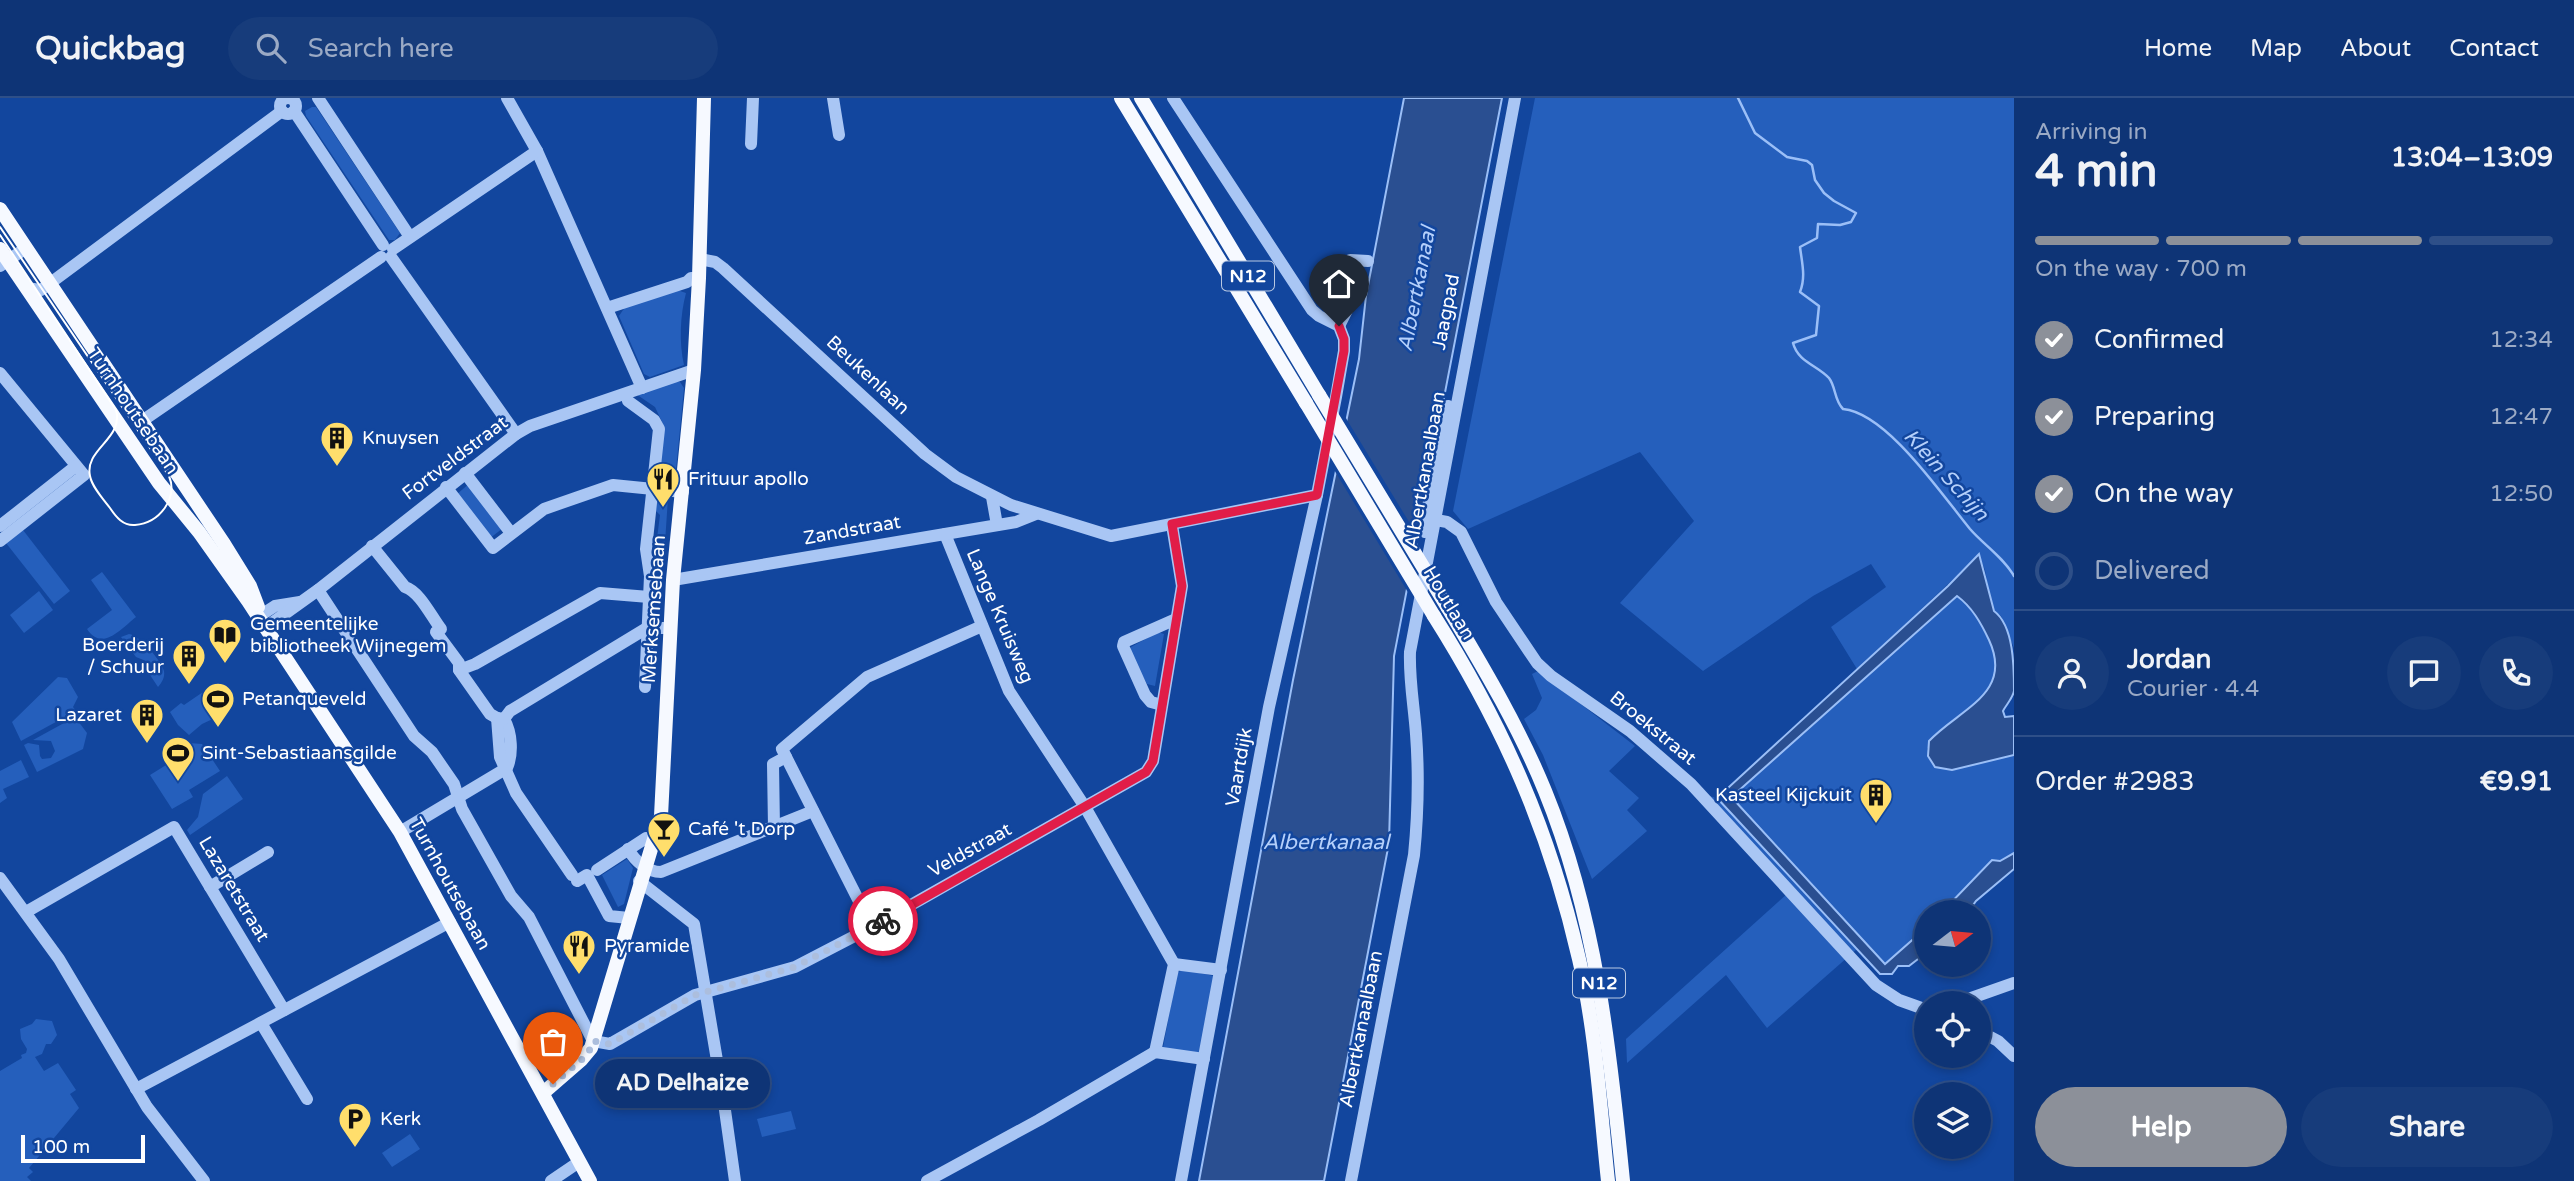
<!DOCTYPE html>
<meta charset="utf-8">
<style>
body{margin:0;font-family:"Varela Round",sans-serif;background:#173c7b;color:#f1f3f6;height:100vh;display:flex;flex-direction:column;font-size:26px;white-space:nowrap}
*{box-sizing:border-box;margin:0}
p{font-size:23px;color:#9baac5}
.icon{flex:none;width:38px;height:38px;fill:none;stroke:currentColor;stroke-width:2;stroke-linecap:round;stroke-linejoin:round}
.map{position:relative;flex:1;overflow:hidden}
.side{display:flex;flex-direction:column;background:#0e3476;width:560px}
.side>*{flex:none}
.needle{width:46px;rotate:74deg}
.tools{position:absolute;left:1914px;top:802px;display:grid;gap:14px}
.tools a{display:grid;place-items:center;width:77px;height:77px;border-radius:50%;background:#0e3476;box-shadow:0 4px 10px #0003,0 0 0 2px #2e4f88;font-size:35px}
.scale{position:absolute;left:21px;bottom:18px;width:124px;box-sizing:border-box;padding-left:7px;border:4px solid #fff;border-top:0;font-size:19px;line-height:24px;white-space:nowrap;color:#fff;-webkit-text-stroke:5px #12469e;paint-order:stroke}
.pin{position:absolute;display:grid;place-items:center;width:60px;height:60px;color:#fff;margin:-72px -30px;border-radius:50% 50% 50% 0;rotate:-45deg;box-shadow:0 0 7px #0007}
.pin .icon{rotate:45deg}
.courier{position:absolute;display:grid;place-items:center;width:70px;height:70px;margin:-35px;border:5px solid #e11d48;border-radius:50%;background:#fff;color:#222;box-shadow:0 2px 9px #0007}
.bubble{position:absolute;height:49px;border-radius:24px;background:#0e3476;box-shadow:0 4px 10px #0003,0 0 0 2px #2e4f88;font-size:23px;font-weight:800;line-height:49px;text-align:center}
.overview em{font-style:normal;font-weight:800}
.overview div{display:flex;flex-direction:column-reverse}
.overview{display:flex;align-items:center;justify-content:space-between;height:119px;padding:0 21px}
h1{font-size:46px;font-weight:800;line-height:52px}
.bar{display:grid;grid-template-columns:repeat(4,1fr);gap:10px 7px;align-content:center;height:84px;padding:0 21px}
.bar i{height:9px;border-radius:5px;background:#2e4f88}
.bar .on{background:#8c9099}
.bar p{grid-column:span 4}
.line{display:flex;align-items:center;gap:18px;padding:0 21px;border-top:2px solid #2e4f88}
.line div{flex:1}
.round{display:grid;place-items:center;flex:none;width:74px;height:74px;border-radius:37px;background:#173c7b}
ol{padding:0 21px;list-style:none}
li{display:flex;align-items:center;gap:21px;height:77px}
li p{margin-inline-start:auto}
li .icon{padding:7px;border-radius:50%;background:#8c9099;color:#fff;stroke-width:4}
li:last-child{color:#9baac5}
li i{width:38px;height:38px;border:4px solid #2e4f88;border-radius:50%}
.cta{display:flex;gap:14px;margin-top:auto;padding:14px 21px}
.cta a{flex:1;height:80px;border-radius:42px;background:#8c9099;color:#fff;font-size:28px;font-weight:800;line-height:80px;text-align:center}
.cta a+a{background:#173c7b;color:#f1f3f6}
header{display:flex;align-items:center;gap:42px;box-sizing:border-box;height:98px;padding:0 35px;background:#0e3476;border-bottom:2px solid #2e4f88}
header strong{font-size:33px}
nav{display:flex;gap:38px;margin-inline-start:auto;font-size:24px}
.search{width:490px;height:63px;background:#173c7b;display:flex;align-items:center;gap:18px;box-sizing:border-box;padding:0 24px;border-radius:38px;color:#9baac5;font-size:26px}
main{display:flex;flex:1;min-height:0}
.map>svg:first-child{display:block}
.green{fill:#255fbc}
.water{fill:#2a4f91;stroke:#9bbff7;stroke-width:2}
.pier{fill:#12469e}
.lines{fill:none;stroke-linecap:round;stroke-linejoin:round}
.stream{stroke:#9bbff7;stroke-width:2.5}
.minor{stroke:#a9c6f4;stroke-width:12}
.major{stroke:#f6f9ff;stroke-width:14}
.tram{stroke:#fff;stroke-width:2}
.major-bridge{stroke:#f6f9ff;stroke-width:14}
.done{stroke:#acbedd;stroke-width:7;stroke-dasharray:0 12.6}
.route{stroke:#e11d48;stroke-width:9}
.labels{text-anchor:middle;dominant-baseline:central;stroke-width:5;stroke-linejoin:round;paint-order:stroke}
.shield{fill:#12469e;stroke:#b8c8e2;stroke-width:2}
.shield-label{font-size:18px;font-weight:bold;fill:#fff}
.street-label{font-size:19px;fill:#fff;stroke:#12469e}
.poi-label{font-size:19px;fill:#fff;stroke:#12469e;text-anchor:start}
.water-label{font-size:21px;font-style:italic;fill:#b5d0fb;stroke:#12469e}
</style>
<header>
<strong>Quickbag</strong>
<div class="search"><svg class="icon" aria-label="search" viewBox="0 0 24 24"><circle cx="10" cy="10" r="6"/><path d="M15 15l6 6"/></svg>Search here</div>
<nav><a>Home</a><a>Map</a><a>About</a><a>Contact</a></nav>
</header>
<main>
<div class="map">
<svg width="2014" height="1083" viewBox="0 0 2014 1083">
<rect width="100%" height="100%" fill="#12469e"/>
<!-- green -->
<g class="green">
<polygon points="1535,0 2014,0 2014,550 2001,518 1994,513 1990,500 1985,472 1979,457 1857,571 1831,529 1886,489 1871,466 1813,498 1703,573 1620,505 1694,423 1640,354 1468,431 1453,413"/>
<polygon points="312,9 316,9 400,135 395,142 389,142 306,18 305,13"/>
<path d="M677 192 686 195C680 217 679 245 684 267L650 279 644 276 619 218 625 209Z"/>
<polygon points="670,284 680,284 684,290 675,382 672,387 657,385 663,326 655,309 636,296"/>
<polygon points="470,385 503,430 489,441 456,397"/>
<polygon points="660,397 668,400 660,519 652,520 660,470 655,456 660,417 655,412 657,398"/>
<polygon points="23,432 70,493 54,506 6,445"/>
<path d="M102 474 136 519C121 531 102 554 87 531L112 512 91 482Z"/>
<polygon points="39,493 53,512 24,535 10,517"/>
<path d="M1957 498C1972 509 1981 524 1989 541 2002 569 1996 592 1970 611 1965 616 1957 618 1952 623 1942 630 1935 642 1927 651L1932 666 1952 672 2014 657V755L2000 764 1992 762 1942 814H1927V829L1885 867 1734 703 1735 696Z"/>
<polygon points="1158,534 1164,536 1155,588 1147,586 1130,556 1131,549"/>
<path d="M129 536C140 538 161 562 164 573 165 580 162 584 158 589L146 571V563L136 559 121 539Z"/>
<polygon points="1538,573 1635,648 1609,673 1639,700 1627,712 1647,733 1592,781 1543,657 1524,621 1536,612 1542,600 1532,576"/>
<polygon points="58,579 67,580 78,599 73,609 76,613 21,643 12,624"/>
<polygon points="203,594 217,619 202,626 189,637 178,627 170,614 181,605 184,607"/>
<polygon points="75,619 87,635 83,651 37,674 24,647 28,645 39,647 40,658 42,661 51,660 55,653 51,643 33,642"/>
<polygon points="189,645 202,646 220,673 189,692 193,699 172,711 150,677 171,664 168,659"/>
<polygon points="21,662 29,679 3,691 7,700 0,705 0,673"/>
<polygon points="227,678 243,701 190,737 187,732 198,719 203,696"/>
<polygon points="1693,694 1717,700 1857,851 1767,930 1726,877 1627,965 1626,941 1787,796"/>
<polygon points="627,761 633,770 624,806 618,809 602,777"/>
<polygon points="1185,872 1214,878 1200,955 1163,950 1177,874"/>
<polygon points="36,921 52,923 57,937 51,946 46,946 42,956 35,959 44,973 58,965 76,992 70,996 79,1010 29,1070 33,1074 27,1079 31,1083 0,1083 0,973 22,960 21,957 26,955 27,951 21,941 20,931 32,926"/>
<polygon points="791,1013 796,1031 762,1039 757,1021"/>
<polygon points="410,1036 420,1051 392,1069 382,1055"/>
</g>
<!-- water -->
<g class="water">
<polygon points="1404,0 1502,0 1394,558 1389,745 1324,1083 1199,1083 1293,582 1359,261 1366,198"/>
<path d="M1979 456 1994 513C2014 528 2014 569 2014 593 2013 600 2006 607 2003 613L2005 619 2014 618V657L1952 672 1935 669 1928 658 1929 643C1959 611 2014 596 1989 542 1981 525 1972 509 1957 498L1735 696V703L1885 866 1927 829V854L1909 868H1898L1892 876H1880L1717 700 1948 488Z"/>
<polygon points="2014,755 2014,771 1976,803 1968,814 1942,814 1992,762 2000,763"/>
</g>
<!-- pier -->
<polygon class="pier" points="1344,317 1420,442 1409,496 1333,370"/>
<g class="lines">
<!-- stream -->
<path class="stream" d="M1738 0 1755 35 1787 59 1807 63 1812 67 1815 82 1824 95 1834 103 1856 115 1851 124 1840 127 1818 126 1817 140 1800 149C1802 165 1806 179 1800 194L1819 208 1816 237 1793 245C1798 264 1817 267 1829 280 1836 289 1834 302 1843 311 1887 315 1942 397 1970 431 1984 447 2003 459 2014 478"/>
<!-- minor -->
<g class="minor">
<polyline points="318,0 410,139"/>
<polyline points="507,0 537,53 642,290"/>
<polyline points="833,0 839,37"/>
<polyline points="1173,0 1312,212 1319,218 1339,228 1344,241 1344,253 1336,299 1317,397 1269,609 1181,1083"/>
<circle cx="288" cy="8" r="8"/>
<polyline points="294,13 383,147"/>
<polyline points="751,46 753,0"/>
<polyline points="393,151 537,53"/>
<polyline points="391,159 516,336"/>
<polyline points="700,161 715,164 723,170 925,356 956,379 1011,407 1111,438 1317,397"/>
<polyline points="0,168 26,150"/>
<polyline points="26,190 41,192 282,13"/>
<polyline points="607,210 687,184 691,180 699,180"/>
<polyline points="1339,228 1347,212 1350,162 1368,163"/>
<polyline points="0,275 84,377 0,443"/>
<polyline points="628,303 654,322 659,331 646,451 650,478 645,589"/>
<polyline points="142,323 381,159"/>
<polyline points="465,375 511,435"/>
<polyline points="446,389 493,450 544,411 613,387 683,394"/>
<polyline points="992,399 997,427"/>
<polyline points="1436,422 1447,424 1461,434 1496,504 1537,565 1551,578 1630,633 1691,686 1876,887 1899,902 1927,912"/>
<polyline points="0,428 76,368"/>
<polyline points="1425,434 1448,308"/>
<polyline points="945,436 1009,593 1085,709 1174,866 1155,954"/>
<path d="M372 448 405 489C420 494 431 518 441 531L436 534 459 565V572L490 616 497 620"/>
<polyline points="673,482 1016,424 1036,416"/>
<polyline points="318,492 414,638 432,654 454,686 462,711 511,798 529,819 593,943 610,946 695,897 795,869 872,829 1146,674 1153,663 1182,488 1172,427"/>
<polyline points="258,519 275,508 300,504"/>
<polyline points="265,530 318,492 516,336 530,328 694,272"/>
<polyline points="459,572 475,566 600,495 649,499"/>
<polyline points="1162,607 1151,604 1145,597 1123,548 1124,544 1176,521"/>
<polyline points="774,730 773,666 786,659"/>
<path d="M400 734 507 670C513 656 512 635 504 621"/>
<path d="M628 751C635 763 647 774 661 774L813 713"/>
<polyline points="597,772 646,740"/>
<polyline points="572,777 516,695 500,659 497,620 504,621 510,613 647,530 671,530"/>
<polyline points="0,780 59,861 147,1009 204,1083"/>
<polyline points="577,783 587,777 609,818 629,820"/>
<polyline points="639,783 694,826 723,998 735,1083"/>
<polyline points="210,789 268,754"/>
<polyline points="26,814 174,729 284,912"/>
<polyline points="872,829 782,651 867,579 982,528"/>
<polyline points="1174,866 1221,872"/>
<polyline points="1957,905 2014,885"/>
<polyline points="261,925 307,1001"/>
<polyline points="1979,933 1998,943 2014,958"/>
<polyline points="136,991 450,824"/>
<polyline points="551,1083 579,1064"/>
<polyline points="927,1083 1039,1022 1155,954 1204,961"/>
<path d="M1351 1083 1414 757C1418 717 1419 676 1416 636 1414 608 1409 582 1410 554L1515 0"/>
</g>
<!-- major -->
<g class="major">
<polyline points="1121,0 1306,305"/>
<polyline points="1141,0 1319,297"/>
<polyline points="0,111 224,446 250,488 258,509"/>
<polyline points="0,151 159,385 199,434 248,503 400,734 590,1083"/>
<path d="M1448 510C1483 569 1519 629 1545 693 1596 818 1610 951 1623 1083"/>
<path d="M1434 518C1504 629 1550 734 1579 861 1596 933 1600 1009 1608 1083"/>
<polyline points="543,995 581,962 591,950 661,718 673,482 694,272 699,180 704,0"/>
</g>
<!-- tram -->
<path class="tram" d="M0 129 169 378C178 400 160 425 135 427 123 428 116 419 110 410 103 401 92 389 90 378 84 351 124 341 116 312L0 137"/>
<!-- major-bridge -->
<g class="major-bridge">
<polyline points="1319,297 1448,510"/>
<polyline points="1306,305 1434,518"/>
</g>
</g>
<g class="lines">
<!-- done -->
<polyline class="done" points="553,986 588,956 593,943 610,946 695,897 795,869 883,823"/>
<!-- route -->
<polyline class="route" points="883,823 1146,674 1153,663 1182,488 1172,426 1317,397 1344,253 1344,241 1339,228"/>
</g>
<!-- icons -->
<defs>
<symbol id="building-pin" viewBox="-11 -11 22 30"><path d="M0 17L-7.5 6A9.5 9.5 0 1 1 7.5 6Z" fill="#ffde6c" stroke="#12469e"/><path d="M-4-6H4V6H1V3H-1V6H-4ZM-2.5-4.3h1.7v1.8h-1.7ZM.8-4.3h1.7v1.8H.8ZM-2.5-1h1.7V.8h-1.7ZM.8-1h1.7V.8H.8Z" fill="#111"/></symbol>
<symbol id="restaurant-pin" viewBox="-11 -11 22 30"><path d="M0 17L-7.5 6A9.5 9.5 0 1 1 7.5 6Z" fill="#ffde6c" stroke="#12469e"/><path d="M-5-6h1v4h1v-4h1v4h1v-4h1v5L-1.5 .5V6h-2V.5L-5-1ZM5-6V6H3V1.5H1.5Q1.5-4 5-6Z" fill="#111"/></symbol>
<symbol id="library-pin" viewBox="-11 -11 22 30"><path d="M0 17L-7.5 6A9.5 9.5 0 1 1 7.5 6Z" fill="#ffde6c" stroke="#12469e"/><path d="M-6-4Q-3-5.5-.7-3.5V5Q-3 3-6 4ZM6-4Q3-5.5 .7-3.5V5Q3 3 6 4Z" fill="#111"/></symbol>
<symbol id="stadium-pin" viewBox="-11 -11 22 30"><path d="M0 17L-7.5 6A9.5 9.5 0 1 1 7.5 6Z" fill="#ffde6c" stroke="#12469e"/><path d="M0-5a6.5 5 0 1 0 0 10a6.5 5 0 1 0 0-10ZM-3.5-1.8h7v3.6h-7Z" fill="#111"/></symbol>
<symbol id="bar-pin" viewBox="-11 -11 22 30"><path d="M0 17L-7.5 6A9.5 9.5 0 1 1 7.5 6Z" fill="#ffde6c" stroke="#12469e"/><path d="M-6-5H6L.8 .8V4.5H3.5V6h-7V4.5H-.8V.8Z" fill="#111"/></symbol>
<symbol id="parking-pin" viewBox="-11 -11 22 30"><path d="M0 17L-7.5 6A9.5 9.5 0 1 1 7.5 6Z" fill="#ffde6c" stroke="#12469e"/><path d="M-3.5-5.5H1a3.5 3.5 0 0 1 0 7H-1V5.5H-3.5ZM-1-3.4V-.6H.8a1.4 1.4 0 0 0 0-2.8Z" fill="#111"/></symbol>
</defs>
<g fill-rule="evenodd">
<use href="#building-pin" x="318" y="321" width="38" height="52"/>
<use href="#restaurant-pin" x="644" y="362" width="38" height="52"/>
<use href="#library-pin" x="206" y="518" width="38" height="52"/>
<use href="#building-pin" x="170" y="539" width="38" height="52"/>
<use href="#stadium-pin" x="199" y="582" width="38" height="52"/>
<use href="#building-pin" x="128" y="598" width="38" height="52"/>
<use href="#stadium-pin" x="159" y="636" width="38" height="52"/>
<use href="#building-pin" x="1857" y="678" width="38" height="52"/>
<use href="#bar-pin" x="645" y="712" width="38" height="52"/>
<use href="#restaurant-pin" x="560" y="829" width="38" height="52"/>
<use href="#parking-pin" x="336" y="1002" width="38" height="52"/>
</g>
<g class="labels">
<!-- shield labels -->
<g class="shield">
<rect x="1222" y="163.5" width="52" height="29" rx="5"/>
<rect x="1573" y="870.5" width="52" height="29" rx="5"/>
</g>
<g class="shield-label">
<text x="1248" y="178">N12</text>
<text x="1599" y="885">N12</text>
</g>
<!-- street labels -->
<g class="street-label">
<text transform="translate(1446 214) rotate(-79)">Jaagpad</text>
<text transform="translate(868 277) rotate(43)">Beukenlaan</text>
<text transform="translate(133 313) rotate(56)">Turnhoutsebaan</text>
<text transform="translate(455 360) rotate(-37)">Fortveldstraat</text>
<text transform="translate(1425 372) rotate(-80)">Albertkanaalbaan</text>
<text transform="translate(852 432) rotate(-10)">Zandstraat</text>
<text transform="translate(1449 505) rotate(59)">Houtlaan</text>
<text transform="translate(654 511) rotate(-86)">Merksemsebaan</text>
<text transform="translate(1000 518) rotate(67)">Lange Kruisweg</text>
<text transform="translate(1653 630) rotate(39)">Broekstraat</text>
<text transform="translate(1239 669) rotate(-80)">Vaartdijk</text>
<text transform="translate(970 752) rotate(-29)">Veldstraat</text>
<text transform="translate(450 786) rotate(61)">Turnhoutsebaan</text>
<text transform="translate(234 791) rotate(59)">Lazaretstraat</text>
<text transform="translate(1361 931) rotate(-79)">Albertkanaalbaan</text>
</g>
<!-- poi labels -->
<g class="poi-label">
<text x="362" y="340">Knuysen</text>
<text x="688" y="381">Frituur apollo</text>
<text x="250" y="526">Gemeentelijke<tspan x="250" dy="22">bibliotheek Wijnegem</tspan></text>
<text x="164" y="547" text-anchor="end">Boerderij<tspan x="164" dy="22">/ Schuur</tspan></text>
<text x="242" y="601">Petanqueveld</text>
<text x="122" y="617" text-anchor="end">Lazaret</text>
<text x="202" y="655">Sint-Sebastiaansgilde</text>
<text x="1852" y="697" text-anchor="end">Kasteel Kijckuit</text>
<text x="688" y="731">Café 't Dorp</text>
<text x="604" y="848">Pyramide</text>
<text x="380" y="1021">Kerk</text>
</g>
<!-- water labels -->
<g class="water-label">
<text transform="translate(1417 191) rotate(-79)">Albertkanaal</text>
<text transform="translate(1946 377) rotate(48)">Klein Schijn</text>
<text x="1326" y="744">Albertkanaal</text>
</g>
</g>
</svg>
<div class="tools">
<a><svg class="needle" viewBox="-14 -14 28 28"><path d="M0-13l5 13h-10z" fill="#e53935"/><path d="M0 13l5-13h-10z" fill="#9baac5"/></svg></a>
<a><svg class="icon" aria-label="locate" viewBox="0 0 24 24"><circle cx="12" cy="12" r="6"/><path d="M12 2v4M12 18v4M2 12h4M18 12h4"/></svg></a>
<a><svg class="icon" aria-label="layers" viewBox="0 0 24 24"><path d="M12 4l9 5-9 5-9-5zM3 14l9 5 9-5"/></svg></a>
</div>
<div class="scale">100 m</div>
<div class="pin" style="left:553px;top:986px;background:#ea580c"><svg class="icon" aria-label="bag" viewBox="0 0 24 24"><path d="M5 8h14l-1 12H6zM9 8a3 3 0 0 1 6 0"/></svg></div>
<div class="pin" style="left:1339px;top:228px;background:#1f2937"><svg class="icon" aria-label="home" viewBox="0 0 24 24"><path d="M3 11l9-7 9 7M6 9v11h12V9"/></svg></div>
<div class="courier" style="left:883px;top:823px"><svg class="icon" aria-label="bike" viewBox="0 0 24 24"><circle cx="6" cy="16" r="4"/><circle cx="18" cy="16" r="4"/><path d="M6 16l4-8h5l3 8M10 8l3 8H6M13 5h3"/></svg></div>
<div class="bubble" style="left:595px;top:961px;width:175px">AD Delhaize</div>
</div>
<section class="side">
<div class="overview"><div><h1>4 min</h1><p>Arriving in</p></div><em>13:04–13:09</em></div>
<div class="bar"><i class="on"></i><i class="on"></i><i class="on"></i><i></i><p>On the way · 700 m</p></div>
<ol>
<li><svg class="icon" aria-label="check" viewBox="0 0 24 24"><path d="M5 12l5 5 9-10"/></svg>Confirmed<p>12:34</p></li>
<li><svg class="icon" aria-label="check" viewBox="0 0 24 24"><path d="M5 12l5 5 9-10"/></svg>Preparing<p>12:47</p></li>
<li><svg class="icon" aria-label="check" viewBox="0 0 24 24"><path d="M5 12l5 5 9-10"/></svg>On the way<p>12:50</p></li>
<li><i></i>Delivered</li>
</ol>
<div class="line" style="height:126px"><a class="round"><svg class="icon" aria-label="person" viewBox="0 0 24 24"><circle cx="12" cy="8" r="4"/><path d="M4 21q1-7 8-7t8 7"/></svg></a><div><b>Jordan</b><p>Courier · 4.4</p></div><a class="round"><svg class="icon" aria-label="chat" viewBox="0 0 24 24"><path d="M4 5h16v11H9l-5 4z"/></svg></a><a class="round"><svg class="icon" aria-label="phone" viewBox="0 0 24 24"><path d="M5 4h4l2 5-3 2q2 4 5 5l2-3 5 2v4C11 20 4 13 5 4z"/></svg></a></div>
<div class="line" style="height:91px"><div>Order #2983</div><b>€9.91</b></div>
<div class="cta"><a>Help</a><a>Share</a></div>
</section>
</main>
